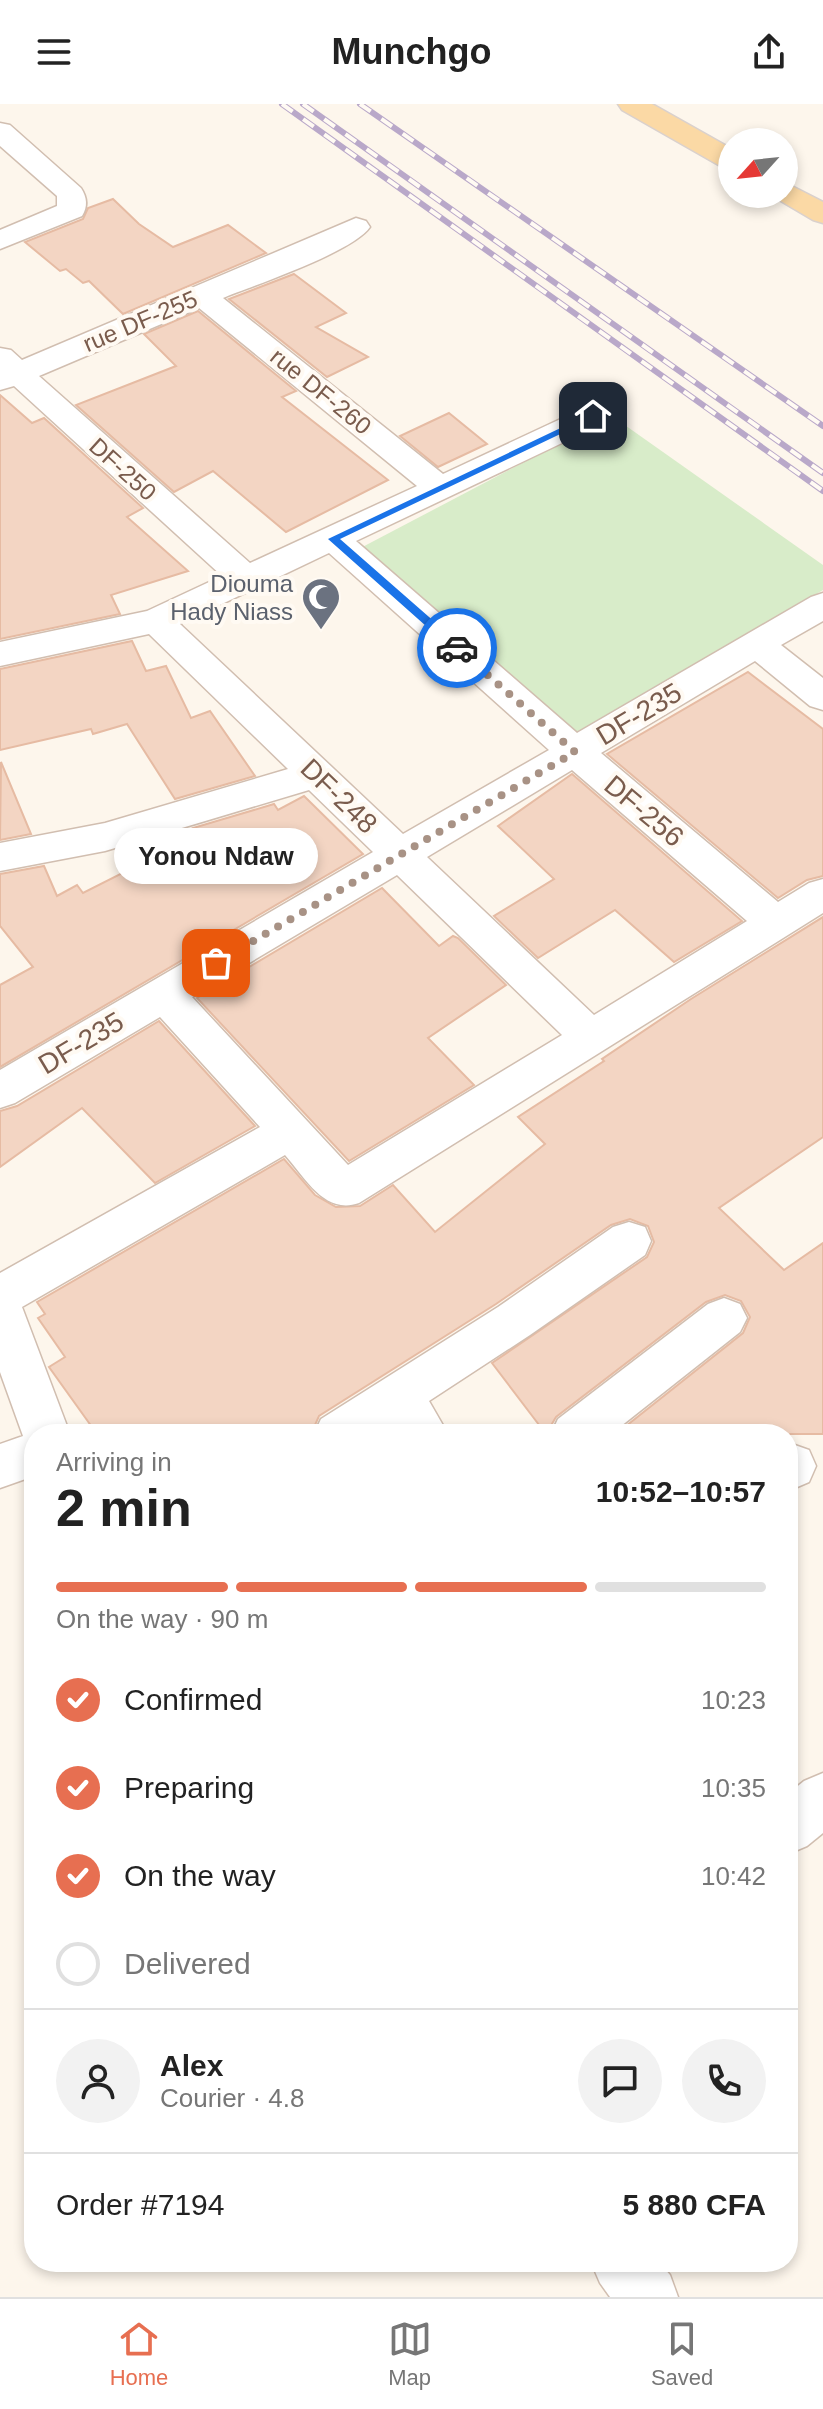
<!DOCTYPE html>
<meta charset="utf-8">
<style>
body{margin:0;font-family:Helvetica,sans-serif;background:#f2f2f2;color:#222;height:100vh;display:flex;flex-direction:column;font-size:30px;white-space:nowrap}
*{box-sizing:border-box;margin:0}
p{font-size:26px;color:#767676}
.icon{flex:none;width:44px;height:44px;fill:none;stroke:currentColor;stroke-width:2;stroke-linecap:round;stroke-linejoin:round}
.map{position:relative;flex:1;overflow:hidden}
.details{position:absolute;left:24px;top:1320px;width:774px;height:848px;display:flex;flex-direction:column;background:#fff;border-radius:32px;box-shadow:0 4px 12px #0003}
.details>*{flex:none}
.needle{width:52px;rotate:243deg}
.controls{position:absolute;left:718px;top:24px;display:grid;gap:16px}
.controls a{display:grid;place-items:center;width:80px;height:80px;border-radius:50%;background:#fff;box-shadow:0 4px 12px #0003;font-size:40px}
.pin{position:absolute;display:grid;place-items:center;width:68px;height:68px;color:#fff;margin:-34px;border-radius:16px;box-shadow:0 4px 12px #0006}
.courier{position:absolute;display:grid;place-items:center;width:80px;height:80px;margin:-40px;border:6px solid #1a73e8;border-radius:50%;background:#fff;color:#222;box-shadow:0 2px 10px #0007}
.bubble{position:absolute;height:56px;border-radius:28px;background:#fff;box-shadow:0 4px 12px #0003;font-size:26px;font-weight:800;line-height:56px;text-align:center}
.head em{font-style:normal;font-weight:800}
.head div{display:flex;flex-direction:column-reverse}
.head{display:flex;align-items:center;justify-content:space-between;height:136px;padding:0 32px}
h1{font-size:52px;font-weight:800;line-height:60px}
.bar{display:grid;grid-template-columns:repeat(4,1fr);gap:12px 8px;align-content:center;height:96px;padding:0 32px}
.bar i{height:10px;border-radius:6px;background:#e0e0e0}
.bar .selected{background:#e76f51}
.bar p{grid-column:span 4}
.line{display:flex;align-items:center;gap:20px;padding:0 32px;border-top:2px solid #e0e0e0}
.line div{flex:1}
.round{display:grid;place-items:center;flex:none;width:84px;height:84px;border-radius:42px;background:#f2f2f2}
ol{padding:0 32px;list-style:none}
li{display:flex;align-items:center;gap:24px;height:88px}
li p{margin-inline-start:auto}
li .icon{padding:8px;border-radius:50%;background:#e76f51;color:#fff;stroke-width:4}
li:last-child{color:#767676}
li i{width:44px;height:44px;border:4px solid #e0e0e0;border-radius:50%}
header{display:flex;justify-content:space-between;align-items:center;height:104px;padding:0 32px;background:#fff;font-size:36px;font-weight:800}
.menu{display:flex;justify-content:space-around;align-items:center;height:112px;border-top:2px solid #e0e0e0;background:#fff;font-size:22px;color:#767676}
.menu a{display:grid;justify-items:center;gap:4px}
.menu .selected{color:#e76f51}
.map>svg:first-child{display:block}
.green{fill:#d8ecc9}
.building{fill:#f3d5c3;stroke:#e6bba3;stroke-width:2}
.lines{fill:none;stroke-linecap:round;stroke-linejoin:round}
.minor-casing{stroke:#d1beb0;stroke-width:3}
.major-casing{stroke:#dad1cd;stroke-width:3}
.minor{fill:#fff;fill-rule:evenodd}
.major{fill:#fbd9a5;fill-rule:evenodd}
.rail-casing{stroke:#b9a8c9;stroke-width:6}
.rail{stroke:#fffaf3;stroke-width:4;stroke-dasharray:13;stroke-linecap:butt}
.route{fill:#1a73e8}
.done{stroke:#a89285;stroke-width:8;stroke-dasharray:0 14.4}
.labels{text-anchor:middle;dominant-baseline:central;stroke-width:8;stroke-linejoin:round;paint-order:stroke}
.far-street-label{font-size:24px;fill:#7a5c4d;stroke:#fffaf3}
.far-worship-label{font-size:24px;fill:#5b616d;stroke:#fffaf3;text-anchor:end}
.street-label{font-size:28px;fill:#7a5c4d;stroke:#fffaf3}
</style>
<header><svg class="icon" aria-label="menu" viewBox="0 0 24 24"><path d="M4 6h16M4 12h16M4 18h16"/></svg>Munchgo<svg class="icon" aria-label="share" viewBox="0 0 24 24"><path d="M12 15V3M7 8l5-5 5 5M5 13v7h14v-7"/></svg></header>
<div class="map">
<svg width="823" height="2193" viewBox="0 0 823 2193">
<rect width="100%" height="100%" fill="#fdf6ec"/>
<!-- green -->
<polygon class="green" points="612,312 823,461 823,486 576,635 351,449"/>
<!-- building -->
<g class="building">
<polygon points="113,95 139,120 173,143 228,121 266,149 123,210 89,177 83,179 66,165 60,167 25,138 83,115 88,104"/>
<polygon points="294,170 346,209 316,223 368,253 327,273 229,195"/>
<polygon points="198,207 296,287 282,293 388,376 286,428 213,367 174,388 76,301 176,262 144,230"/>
<polygon points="0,291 32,319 44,314 143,404 127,413 188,467 111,491 120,510 0,535"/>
<polygon points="449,309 487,340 438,363 400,332"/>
<polygon points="132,537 146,567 166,562 191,614 210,607 255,672 175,695 127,620 93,630 91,625 0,646 0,565"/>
<polygon points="748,568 823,625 823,772 807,776 778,794 607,650"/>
<polygon points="1,658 31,730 0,736"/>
<polygon points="572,670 742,817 674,858 615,806 538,854 494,812 554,775 498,722"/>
<polygon points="304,692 363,750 0,963 0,881 33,863 0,822 0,770 44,762 57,792 77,781 83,789 198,731 193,724 274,700 278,706"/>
<polygon points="382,784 439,842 453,832 458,834 506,881 428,934 474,981 349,1057 197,894"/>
<polygon points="823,813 823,1033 719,1104 784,1166 823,1139 823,1330 616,1330 743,1229 750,1213 741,1197 725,1191 706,1198 556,1313 546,1330 492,1259 647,1153 654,1138 648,1122 630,1115 611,1121 496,1200 319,1312 311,1330 97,1330 49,1263 65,1253 38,1214 45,1210 37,1198 284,1055 315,1091 336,1103 360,1102 393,1081 435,1128 545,1040 518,1013 604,957 602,955 691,895"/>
<polygon points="159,917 255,1022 155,1079 82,1004 0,1063 0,1007 17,1002"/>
</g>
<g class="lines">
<defs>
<g id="minor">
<path d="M0 19 10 21 81 84C87 93 88 103 82 112L0 145V126L57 102V92L0 42Z"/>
<path d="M356 114 366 117 370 123C353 148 255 181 223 194L443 370 582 305 593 302 604 305 609 312 604 319 356 437 577 629 811 493 823 489V517L781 541 823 574V606L810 602 755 557 601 649 778 798 809 779 823 775V809L359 1099C325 1111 306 1075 285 1051L22 1203 70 1330H34V1372L0 1384V1340L23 1332 0 1268V1169L260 1023 160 913 15 999 0 1004V966L373 748 309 686 105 747 0 767V739L105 719 288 665 149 530 0 562V538L147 507 222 472 14 282 0 286V244L11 246 22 256ZM199 204 417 382 250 459 39 272ZM329 449 549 646 403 730 180 520ZM572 666 747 817 594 911 427 753ZM397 771 562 931 348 1061 192 893Z"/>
<polygon points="629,1118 645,1123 651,1137 645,1151 530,1231 429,1297 448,1330 397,1330 392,1322 379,1330 314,1330 321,1315 498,1203 613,1123"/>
<polygon points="724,1194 740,1200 747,1214 740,1228 611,1330 551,1330 558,1315 708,1200"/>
<polygon points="792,1340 809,1346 816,1362 809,1378 788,1387 788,1341"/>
<polygon points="823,1669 823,1729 807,1742 788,1750 788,1690 804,1677"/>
<polygon points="591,2158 659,2158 670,2171 678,2193 610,2193 600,2179"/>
</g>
<g id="major">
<polygon points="618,0 652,0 732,45 732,65 722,63 622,6"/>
<polygon points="784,78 823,98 823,119 813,116 774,93 772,90 784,90"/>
</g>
</defs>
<!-- minor casing -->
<use href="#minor" class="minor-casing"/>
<!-- major casing -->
<use href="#major" class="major-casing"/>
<!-- minor -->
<use href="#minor" class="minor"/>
<!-- major -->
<use href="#major" class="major"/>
<defs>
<g id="rail">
<polyline points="282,0 823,387"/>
<polyline points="303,0 823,369"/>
<polyline points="360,0 823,322"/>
</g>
</defs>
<!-- rail casing -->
<use href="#rail" class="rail-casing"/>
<!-- rail -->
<use href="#rail" class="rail"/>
</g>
<!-- route -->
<polygon class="route" points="590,310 598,312 340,435 461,541 461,546 453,546 328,435"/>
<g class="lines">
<!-- done -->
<polyline class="done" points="216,859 575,648 457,544"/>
</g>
<!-- icons -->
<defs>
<symbol id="mosque-pin" viewBox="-11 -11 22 30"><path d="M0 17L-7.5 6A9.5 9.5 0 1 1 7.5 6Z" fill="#6b7280" stroke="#fffaf3"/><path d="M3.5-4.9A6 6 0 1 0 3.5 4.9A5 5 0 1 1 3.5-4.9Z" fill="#fff"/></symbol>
</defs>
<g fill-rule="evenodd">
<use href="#mosque-pin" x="299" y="471" width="44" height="60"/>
</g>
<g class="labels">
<!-- far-street labels -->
<g class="far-street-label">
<text transform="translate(140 217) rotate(-23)">rue DF-255</text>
<text transform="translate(321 287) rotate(39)">rue DF-260</text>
<text transform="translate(123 365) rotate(42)">DF-250</text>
</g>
<!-- far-worship labels -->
<g class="far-worship-label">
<text x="293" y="479">Diouma<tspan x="293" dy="28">Hady Niass</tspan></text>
</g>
<!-- street labels -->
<g class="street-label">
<text transform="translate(639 610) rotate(-31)">DF-235</text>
<text transform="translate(339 692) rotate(44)">DF-248</text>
<text transform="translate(644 707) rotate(40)">DF-256</text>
<text transform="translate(81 939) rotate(-31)">DF-235</text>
</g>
</g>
</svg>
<div class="controls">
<a><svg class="needle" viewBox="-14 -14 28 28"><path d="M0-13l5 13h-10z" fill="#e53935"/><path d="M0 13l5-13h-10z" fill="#767676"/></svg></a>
</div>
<div class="pin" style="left:216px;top:859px;background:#ea580c"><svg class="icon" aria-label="bag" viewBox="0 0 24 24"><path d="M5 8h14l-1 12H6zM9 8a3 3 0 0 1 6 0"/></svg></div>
<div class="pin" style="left:593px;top:312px;background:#1f2937"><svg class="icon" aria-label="home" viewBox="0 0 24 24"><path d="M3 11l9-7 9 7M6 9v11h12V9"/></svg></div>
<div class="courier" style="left:457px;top:544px"><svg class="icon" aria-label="car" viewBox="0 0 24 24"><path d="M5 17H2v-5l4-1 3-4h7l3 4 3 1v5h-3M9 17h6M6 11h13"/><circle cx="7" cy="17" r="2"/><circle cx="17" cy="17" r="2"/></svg></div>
<div class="bubble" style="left:114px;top:724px;width:204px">Yonou Ndaw</div>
<section class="details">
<div class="head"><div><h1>2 min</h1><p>Arriving in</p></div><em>10:52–10:57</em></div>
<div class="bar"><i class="selected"></i><i class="selected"></i><i class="selected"></i><i></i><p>On the way · 90 m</p></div>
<ol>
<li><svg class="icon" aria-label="check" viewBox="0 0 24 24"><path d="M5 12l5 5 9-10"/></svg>Confirmed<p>10:23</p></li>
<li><svg class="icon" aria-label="check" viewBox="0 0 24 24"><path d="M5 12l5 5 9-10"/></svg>Preparing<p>10:35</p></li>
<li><svg class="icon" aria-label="check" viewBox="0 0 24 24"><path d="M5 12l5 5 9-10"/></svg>On the way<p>10:42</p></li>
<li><i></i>Delivered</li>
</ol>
<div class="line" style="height:144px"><a class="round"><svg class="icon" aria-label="person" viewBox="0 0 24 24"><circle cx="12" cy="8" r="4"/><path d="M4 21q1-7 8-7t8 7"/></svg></a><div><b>Alex</b><p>Courier · 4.8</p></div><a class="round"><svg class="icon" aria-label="chat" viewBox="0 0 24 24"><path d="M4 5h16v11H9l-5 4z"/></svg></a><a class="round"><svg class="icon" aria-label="phone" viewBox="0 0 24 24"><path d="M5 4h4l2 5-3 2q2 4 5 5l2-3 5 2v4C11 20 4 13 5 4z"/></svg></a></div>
<div class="line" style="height:104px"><div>Order #7194</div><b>5 880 CFA</b></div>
</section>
</div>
<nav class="menu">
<a class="selected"><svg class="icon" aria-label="home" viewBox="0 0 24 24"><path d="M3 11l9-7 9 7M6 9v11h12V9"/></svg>Home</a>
<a><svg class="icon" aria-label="map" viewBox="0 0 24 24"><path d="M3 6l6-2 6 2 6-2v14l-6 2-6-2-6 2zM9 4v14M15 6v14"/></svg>Map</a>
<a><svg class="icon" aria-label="saved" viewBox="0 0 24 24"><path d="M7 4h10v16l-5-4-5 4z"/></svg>Saved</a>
</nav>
